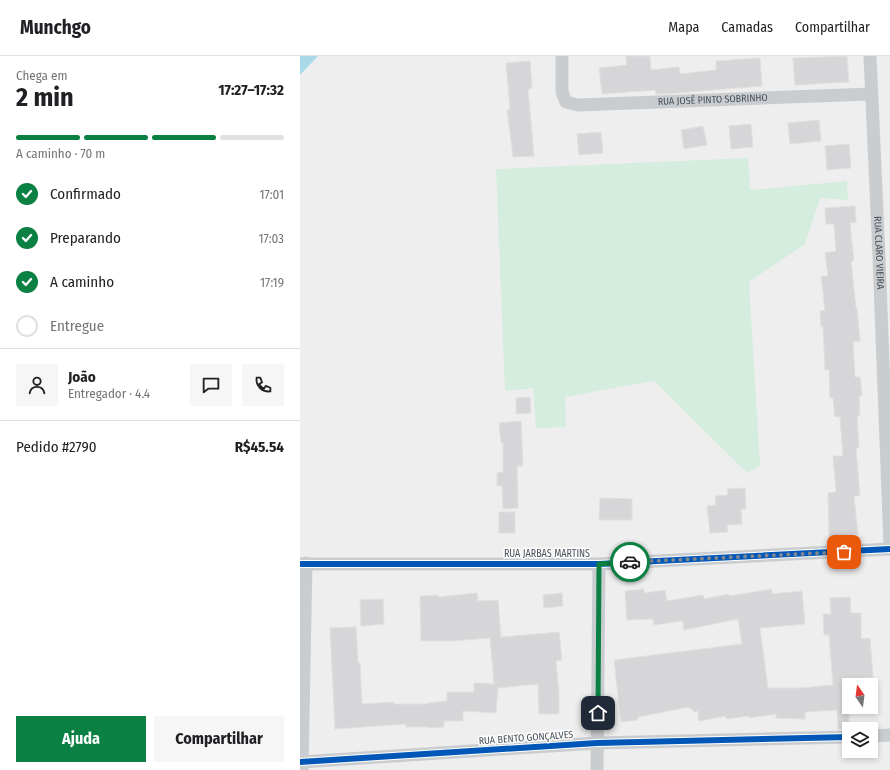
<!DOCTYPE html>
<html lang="pt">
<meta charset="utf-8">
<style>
body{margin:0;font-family:"Fira Sans Condensed",sans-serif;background:#f6f6f6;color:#202124;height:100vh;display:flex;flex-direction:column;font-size:15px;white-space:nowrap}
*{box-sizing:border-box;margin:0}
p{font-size:13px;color:#757577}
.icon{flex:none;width:22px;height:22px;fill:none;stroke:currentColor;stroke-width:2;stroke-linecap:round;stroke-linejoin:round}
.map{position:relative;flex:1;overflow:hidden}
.drawer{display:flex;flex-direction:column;background:#fff;width:300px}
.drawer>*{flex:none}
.needle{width:26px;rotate:346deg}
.controls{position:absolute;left:542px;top:622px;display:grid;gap:8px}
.controls a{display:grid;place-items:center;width:36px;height:36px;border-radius:0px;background:#fff;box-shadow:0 2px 6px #0003;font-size:20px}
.pin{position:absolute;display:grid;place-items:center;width:34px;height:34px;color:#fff;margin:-17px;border-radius:8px;box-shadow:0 2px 6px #0006}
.courier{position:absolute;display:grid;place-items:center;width:40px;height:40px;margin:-20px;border:3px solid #0b8043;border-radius:50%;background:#fff;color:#222;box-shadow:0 1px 5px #0007}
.head em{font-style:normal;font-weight:700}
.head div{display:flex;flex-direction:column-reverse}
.head{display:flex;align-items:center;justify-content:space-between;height:68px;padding:0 16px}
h1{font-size:26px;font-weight:700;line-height:30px}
.bar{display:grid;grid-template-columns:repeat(4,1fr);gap:6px 4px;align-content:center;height:48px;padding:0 16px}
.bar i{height:5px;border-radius:3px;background:#e0e0e0}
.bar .selected{background:#0b8043}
.bar p{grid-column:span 4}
.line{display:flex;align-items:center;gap:10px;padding:0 16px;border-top:1px solid #e0e0e0}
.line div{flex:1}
.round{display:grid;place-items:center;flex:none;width:42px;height:42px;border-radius:0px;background:#f6f6f6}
ol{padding:0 16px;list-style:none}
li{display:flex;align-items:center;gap:12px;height:44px}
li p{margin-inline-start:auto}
li .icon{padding:4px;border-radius:50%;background:#0b8043;color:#fff;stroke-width:4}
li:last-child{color:#757577}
li i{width:22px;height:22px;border:2px solid #e0e0e0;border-radius:50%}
.action{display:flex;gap:8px;margin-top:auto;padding:8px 16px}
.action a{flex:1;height:46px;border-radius:0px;background:#0b8043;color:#fff;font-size:16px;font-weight:700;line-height:46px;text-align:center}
.action a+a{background:#f6f6f6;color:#202124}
header{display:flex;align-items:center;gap:24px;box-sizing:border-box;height:56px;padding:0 20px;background:#fff;border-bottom:1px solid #e0e0e0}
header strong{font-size:19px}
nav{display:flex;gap:22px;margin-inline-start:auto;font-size:14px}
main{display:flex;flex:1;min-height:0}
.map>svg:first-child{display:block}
.green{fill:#d4edde}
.water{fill:#aadae9}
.building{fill:#d6d6d8;stroke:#e0e0e1}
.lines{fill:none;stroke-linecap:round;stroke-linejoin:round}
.street{stroke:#cacdcf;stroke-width:13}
.cycleway-casing{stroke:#fff;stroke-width:8}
.cycleway{stroke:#0057b8;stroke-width:6}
.done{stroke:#82878e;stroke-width:4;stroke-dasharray:0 7.2}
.route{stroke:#0b8043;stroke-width:5}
.labels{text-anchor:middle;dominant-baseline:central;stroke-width:3;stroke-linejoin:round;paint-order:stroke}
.street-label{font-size:10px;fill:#47505a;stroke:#fff}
</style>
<header>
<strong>Munchgo</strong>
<nav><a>Mapa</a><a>Camadas</a><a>Compartilhar</a></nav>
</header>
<main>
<section class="drawer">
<div class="head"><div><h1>2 min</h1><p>Chega em</p></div><em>17:27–17:32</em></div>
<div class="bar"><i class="selected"></i><i class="selected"></i><i class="selected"></i><i></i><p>A caminho · 70 m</p></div>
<ol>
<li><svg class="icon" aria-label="check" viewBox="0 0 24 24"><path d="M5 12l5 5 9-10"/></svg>Confirmado<p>17:01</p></li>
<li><svg class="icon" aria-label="check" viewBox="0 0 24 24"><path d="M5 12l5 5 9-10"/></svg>Preparando<p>17:03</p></li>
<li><svg class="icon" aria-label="check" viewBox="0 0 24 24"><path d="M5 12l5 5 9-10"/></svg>A caminho<p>17:19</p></li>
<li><i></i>Entregue</li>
</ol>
<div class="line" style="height:72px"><a class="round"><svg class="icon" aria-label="person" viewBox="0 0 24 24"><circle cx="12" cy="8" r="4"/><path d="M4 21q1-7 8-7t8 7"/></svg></a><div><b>João</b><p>Entregador · 4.4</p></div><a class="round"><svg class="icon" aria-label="chat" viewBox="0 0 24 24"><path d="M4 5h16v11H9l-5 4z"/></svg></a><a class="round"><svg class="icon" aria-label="phone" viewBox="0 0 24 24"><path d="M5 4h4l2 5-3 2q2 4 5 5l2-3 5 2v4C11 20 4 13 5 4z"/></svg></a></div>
<div class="line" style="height:52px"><div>Pedido #2790</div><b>R$45.54</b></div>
<div class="action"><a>Ajuda</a><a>Compartilhar</a></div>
</section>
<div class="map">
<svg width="590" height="714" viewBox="0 0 590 714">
<rect width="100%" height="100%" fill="#efeeee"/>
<!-- green -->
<polygon class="green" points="448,102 450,134 547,125 548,144 520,142 505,188 449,226 460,409 447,417 354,325 265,341 266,371 236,372 233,332 205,335 196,113"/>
<!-- water -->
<polygon class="water" points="0,0 18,0 0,19"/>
<!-- building -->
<g class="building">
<polygon points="326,0 350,0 351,14 379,11 380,18 416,14 416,5 460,2 462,30 365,38 356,38 355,34 302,38 299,12 327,9"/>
<polygon points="547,0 549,26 495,29 493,2"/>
<polygon points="230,5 232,32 228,33 234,100 213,101 207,54 210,54 206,7"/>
<polygon points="519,64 521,85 490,88 488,67"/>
<polygon points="451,68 453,91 431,93 429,70"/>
<polygon points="403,70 407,89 384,93 381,74"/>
<polygon points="301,76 303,97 279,99 277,78"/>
<polygon points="549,88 551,112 527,114 525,90"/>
<polygon points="555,150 556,166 550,167 554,205 551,205 556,252 557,252 560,285 553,286 555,321 560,321 562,340 559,340 560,359 557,360 559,392 556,392 560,440 554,440 558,478 529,481 528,437 536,436 533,400 543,400 540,361 535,361 533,342 530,342 529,313 525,314 523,271 521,271 520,255 525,254 521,220 528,220 525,197 536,195 534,168 526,168 525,152"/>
<polygon points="230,341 231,357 216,358 216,342"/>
<polygon points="221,365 223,410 217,410 218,452 203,453 202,430 197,430 197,417 203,416 203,387 201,387 199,367"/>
<polygon points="445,432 446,453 441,453 442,468 427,469 428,476 410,477 407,450 416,449 415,440 428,439 427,433"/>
<polygon points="300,442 332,443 332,464 299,464"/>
<rect x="199" y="456" width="16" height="21"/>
<polygon points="344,533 344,537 365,534 367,545 403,539 404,543 429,538 429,540 472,533 472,538 502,535 505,568 460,572 468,632 501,632 533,629 529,579 524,579 523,558 531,558 530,542 550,541 551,557 561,557 561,583 570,582 573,621 549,623 549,673 538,673 537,654 505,656 505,663 476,662 476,658 449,662 449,660 426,663 426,660 399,665 398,655 393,656 393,653 390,653 389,651 338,661 338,664 321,666 314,604 442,588 438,563 384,574 383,565 354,569 353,563 327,564 325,535"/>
<polygon points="177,537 178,545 198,544 201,581 259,576 262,604 256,605 259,637 259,658 239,658 238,628 198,632 196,657 163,655 163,665 144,665 144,671 129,672 129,671 106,671 106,668 35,673 30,572 56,571 58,607 60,607 62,648 94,646 94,648 128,648 128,647 147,645 147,636 174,636 174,627 194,628 190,582 152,585 121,585 120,540 138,539 138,541"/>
<polygon points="262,537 263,550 244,552 243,539"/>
<polygon points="83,543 84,568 61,570 60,544"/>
</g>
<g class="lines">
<!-- street -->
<g class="street">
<path id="s1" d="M262 0V36L266 46 278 49 571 38"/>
<path id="s2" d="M570 0 579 201 590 490"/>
<polyline points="0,508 299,508 590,493"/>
<polyline points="571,680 590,679"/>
<polyline points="0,706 297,687 549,681"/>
<polyline points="2,714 6,507"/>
<polyline points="297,714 299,508"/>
</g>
<defs>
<g id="cycleway">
<polyline points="0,508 299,508 590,493"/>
<polyline points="0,706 297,687 549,681"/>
</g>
</defs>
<!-- cycleway casing -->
<use href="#cycleway" class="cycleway-casing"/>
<!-- cycleway -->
<use href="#cycleway" class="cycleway"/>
</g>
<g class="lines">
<!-- done -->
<polyline class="done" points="330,506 544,496"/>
<!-- route -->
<polyline class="route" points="298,657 299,508 330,506"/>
</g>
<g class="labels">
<!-- street labels -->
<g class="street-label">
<text stroke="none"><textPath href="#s1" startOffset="194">RUA JOSÉ PINTO SOBRINHO</textPath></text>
<text stroke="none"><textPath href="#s2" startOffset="197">RUA CLARO VIEIRA</textPath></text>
<text x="247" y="498">RUA JARBAS MARTINS</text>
<text transform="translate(226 682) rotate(-4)">RUA BENTO GONÇALVES</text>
</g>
</g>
</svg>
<div class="controls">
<a><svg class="needle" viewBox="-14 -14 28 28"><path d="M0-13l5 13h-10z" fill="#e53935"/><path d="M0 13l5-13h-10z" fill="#757577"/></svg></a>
<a><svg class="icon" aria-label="layers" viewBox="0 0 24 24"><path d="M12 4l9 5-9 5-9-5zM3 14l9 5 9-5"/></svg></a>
</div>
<div class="pin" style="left:544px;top:496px;background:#ea580c"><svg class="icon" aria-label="bag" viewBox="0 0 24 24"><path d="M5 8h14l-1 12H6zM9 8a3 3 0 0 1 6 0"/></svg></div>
<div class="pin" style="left:298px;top:657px;background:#1f2937"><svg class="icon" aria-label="home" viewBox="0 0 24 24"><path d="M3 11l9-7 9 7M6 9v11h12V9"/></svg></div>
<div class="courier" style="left:330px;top:506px"><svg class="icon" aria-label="car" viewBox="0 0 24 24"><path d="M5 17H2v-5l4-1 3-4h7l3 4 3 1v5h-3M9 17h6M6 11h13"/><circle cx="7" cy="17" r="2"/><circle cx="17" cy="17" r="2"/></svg></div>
</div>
</main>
